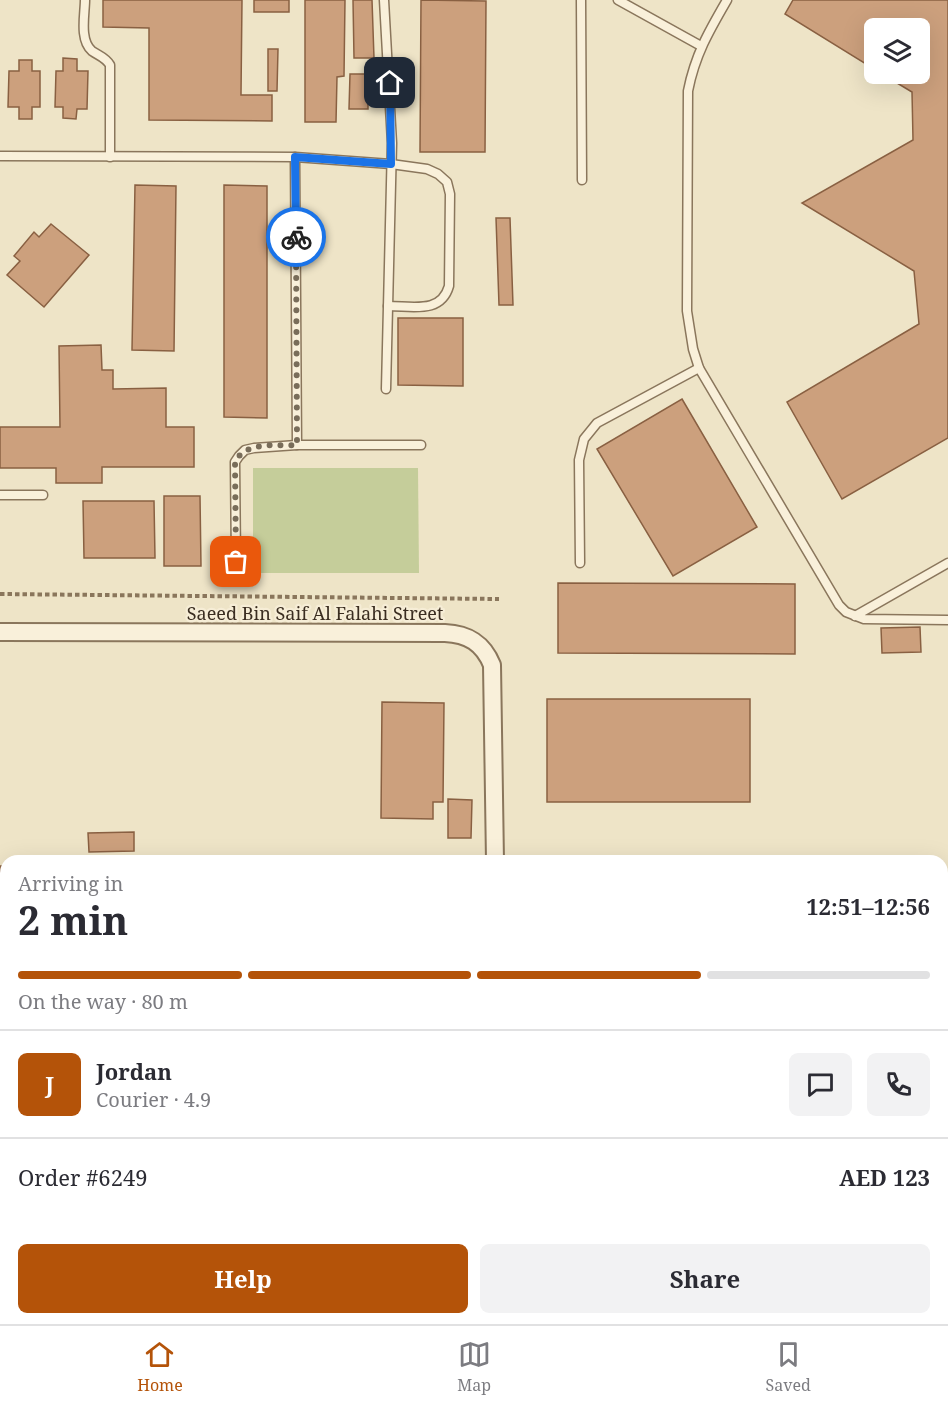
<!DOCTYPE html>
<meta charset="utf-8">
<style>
body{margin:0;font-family:"Noto Serif",serif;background:#f2f2f3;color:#2b2b33;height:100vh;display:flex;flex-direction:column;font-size:22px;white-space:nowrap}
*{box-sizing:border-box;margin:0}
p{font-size:20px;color:#7c7c81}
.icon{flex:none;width:33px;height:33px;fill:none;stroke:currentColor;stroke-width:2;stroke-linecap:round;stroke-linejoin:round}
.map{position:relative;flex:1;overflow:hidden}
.sheet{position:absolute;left:0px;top:855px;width:948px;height:470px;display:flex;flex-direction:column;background:#fff;border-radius:18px 18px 0 0;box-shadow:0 6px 24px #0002}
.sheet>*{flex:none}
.fabs{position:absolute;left:864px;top:18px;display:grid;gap:12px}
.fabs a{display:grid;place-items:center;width:66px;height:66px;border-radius:9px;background:#fff;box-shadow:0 6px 24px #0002;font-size:30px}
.pin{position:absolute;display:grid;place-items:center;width:51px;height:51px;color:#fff;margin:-26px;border-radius:12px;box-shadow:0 3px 9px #0006}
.courier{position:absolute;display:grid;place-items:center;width:60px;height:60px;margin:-30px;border:4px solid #1a73e8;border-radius:50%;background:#fff;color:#222;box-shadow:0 2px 8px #0007}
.overview em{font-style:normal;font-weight:700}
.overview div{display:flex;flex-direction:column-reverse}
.overview{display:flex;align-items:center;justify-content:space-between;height:102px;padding:0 18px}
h1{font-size:39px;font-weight:700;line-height:45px}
.bar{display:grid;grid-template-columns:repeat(4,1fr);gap:9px 6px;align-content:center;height:72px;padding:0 18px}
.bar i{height:8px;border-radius:4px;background:#e1e1e2}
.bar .on{background:#b45309}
.bar p{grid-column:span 4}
.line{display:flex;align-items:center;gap:15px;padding:0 18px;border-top:2px solid #e1e1e2}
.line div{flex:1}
.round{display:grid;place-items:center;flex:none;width:63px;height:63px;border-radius:9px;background:#f2f2f3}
.action{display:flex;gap:12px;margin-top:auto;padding:12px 18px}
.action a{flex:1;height:69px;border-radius:9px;background:#b45309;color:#fff;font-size:24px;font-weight:700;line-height:69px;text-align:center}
.action a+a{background:#f2f2f3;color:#2b2b33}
.menu{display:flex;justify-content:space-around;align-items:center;height:84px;border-top:2px solid #e1e1e2;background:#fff;font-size:16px;color:#7c7c81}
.menu a{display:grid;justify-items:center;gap:3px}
.menu .on{color:#b45309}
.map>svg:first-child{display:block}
.green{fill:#c5cd9a}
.building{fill:#cca07d;stroke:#896042;stroke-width:1.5}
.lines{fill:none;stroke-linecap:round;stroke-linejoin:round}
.service-casing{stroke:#8a765c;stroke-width:11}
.minor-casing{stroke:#8a765c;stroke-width:20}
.path{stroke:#8a765c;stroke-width:4;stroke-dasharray:4.5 3;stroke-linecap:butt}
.service{stroke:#f9f0da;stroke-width:8}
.minor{stroke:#f9f0da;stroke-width:16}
.done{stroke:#796d5a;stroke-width:6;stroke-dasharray:0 10.8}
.route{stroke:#1a73e8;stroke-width:8}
.labels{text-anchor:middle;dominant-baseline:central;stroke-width:4.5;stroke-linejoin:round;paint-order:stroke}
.street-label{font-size:18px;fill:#3a2d20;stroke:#f6edd6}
</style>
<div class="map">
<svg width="948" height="1324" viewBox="0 0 948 1324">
<rect width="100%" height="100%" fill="#eee4c7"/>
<!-- green -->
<polygon class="green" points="253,468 418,468 419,573 253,573"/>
<!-- building -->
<g class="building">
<polygon points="103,0 242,0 241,95 272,95 272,121 149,120 149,28 103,27"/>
<rect x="254" y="0" width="35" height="12"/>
<polygon points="305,0 345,0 344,76 337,77 336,122 305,122"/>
<polygon points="353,0 372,0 374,58 354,58"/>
<polygon points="421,0 486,1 485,152 420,152"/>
<polygon points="793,0 948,0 948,438 842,499 787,402 919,324 914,271 802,203 913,140 912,92 882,74 920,74 920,28 874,28 874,69 785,14"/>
<polygon points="268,49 278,49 277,91 268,91"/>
<polygon points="63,58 77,59 77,71 88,71 87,109 77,109 76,119 63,118 63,107 55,107 56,71 63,71"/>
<polygon points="19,60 32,60 32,71 40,71 40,107 32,107 32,119 19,119 19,107 8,107 9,71 19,71"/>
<polygon points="350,74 368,74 368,109 349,109"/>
<polygon points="135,185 176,186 174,351 132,350"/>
<polygon points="224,185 267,186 267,418 224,417"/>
<polygon points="496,218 510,218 513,305 499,305"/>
<polygon points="51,224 89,255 44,307 7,275 20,261 14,256 34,232 39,237"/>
<polygon points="398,318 463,318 463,386 398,385"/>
<polygon points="101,345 102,370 113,370 113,389 166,388 166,427 194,427 194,467 102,467 102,483 56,483 56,468 0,468 0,427 60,427 59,346"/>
<polygon points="682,399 757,527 673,576 597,449"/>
<polygon points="164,496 200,496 201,566 164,566"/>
<polygon points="83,501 154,501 155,558 84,558"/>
<polygon points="558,583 795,584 795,654 558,653"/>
<polygon points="920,627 921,652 882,653 881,628"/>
<rect x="547" y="699" width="203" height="103"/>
<polygon points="382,702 444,703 443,802 433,802 433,819 381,818"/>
<polygon points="448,799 472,800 471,838 448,838"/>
<polygon points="134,832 134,851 89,852 88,833"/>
<polygon points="0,866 2,866 1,921 6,920 6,968 0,968"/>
<rect x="228" y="1318" width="20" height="5"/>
<rect x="248" y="1318" width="60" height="6"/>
</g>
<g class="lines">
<defs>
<g id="service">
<path d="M85 0C85 14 79 40 92 51 99 56 105 57 110 65V157"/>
<polyline points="384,0 392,143 386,389"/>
<polyline points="581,0 582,180"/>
<polyline points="618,0 701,46"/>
<path d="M727 0C709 31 695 55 688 91L687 311 693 349 699 368 839 605 846 612 864 619 948 620"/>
<path d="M0 156 295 157 391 164 427 169 438 174 447 182 450 194 449 286C441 314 413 306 388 306"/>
<polyline points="295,157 297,445"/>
<polyline points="0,495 43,495"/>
<polyline points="236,562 235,462 239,456 245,450 254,448 297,445 421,445"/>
<polyline points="580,563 579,460 584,439 597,423 699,368"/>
<polyline points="855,616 948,563"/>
<polyline points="942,880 948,881"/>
</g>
<g id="minor">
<path d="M0 632 445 633C468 634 483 643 492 665L495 861"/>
<polyline points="0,1008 6,1008"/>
<polyline points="207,1324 207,1318"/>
<polyline points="506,1324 506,1318"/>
</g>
</defs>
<!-- service casing -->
<use href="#service" class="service-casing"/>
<!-- minor casing -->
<use href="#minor" class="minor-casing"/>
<!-- path -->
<polyline class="path" points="0,594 499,599"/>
<!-- service -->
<use href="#service" class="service"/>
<!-- minor -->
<use href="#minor" class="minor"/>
</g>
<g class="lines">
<!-- done -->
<path class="done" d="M236 562 235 462C245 441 277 446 297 445L296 237"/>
<!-- route -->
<polyline class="route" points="296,237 295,157 391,164 390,83"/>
</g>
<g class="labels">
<!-- street labels -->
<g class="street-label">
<text x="315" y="613">Saeed Bin Saif Al Falahi Street</text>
</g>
</g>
</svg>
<div class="fabs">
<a><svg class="icon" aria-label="layers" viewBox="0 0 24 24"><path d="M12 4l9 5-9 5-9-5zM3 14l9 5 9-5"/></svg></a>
</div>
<div class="pin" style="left:236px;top:562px;background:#ea580c"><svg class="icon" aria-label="bag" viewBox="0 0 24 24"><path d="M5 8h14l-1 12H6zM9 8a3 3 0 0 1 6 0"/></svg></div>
<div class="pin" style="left:390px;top:83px;background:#1f2937"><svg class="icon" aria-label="home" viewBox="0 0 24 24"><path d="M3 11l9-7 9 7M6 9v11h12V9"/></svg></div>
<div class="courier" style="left:296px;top:237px"><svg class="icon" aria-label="bike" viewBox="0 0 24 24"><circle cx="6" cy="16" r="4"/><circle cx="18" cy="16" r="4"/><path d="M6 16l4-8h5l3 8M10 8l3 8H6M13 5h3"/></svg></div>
<section class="sheet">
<div class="overview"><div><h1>2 min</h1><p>Arriving in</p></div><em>12:51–12:56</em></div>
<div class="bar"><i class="on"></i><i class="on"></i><i class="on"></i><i></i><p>On the way · 80 m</p></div>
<div class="line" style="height:108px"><b class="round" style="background:#b45309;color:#fff">J</b><div><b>Jordan</b><p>Courier · 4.9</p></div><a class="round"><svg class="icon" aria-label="chat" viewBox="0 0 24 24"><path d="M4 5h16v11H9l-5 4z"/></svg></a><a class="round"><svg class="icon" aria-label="phone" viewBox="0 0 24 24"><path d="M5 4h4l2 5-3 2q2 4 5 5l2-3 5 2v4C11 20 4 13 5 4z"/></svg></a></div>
<div class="line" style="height:78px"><div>Order #6249</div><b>AED 123</b></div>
<div class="action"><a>Help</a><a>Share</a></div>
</section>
</div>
<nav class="menu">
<a class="on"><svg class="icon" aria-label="home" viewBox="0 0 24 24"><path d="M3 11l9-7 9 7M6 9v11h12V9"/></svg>Home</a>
<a><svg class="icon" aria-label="map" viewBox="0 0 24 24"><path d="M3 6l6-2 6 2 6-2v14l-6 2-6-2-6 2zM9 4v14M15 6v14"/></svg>Map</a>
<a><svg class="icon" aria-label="saved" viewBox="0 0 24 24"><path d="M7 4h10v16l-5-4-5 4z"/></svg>Saved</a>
</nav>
